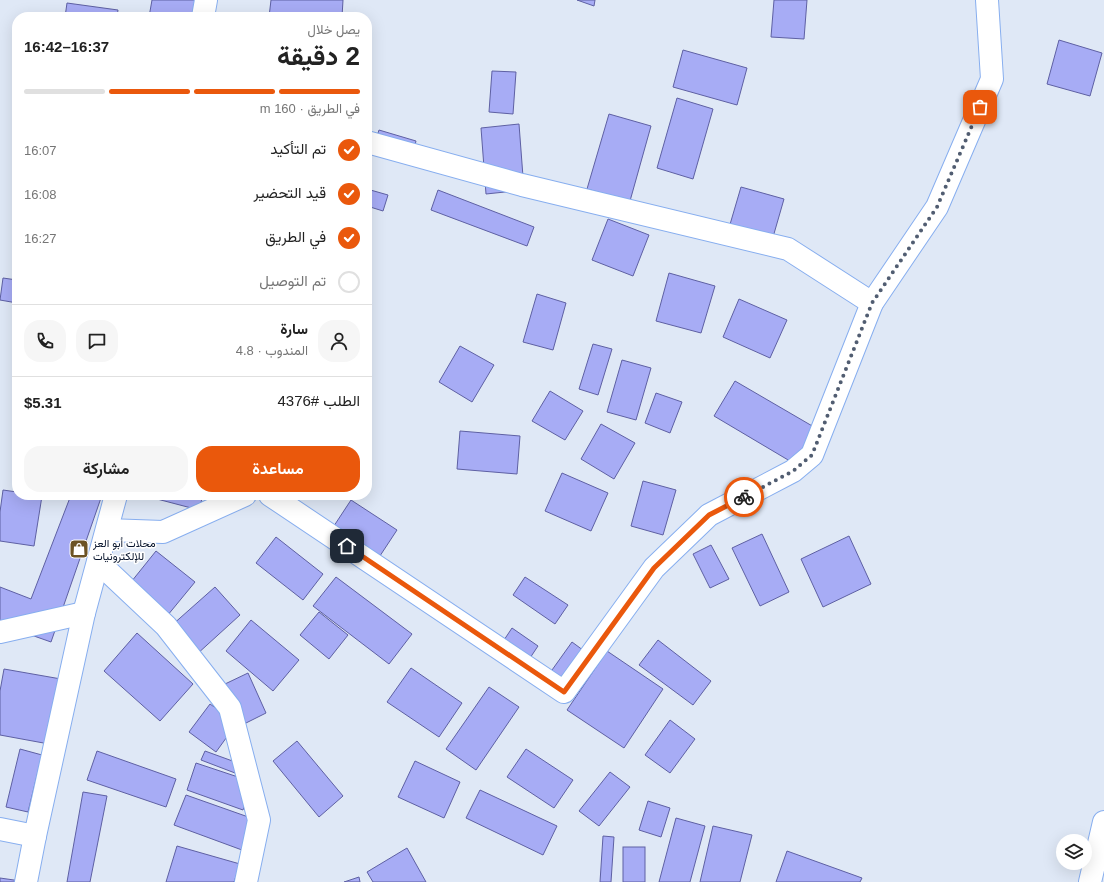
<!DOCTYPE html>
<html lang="ar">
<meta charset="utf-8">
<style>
body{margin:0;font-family:Helvetica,Vazirmatn,sans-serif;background:#f6f6f6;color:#222;direction:rtl;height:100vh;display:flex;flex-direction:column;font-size:15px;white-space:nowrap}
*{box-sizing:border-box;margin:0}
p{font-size:13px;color:#767676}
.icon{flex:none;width:22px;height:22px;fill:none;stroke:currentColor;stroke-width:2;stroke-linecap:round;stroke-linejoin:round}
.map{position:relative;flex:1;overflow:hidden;direction:ltr}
.details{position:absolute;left:12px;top:12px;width:360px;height:488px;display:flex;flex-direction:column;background:#fff;border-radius:16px;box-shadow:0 4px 16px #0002;direction:rtl}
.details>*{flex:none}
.buttons{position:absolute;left:1056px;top:834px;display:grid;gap:8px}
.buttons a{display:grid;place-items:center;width:36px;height:36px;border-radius:50%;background:#fff;box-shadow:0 4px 16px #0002;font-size:20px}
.pin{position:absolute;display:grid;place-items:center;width:34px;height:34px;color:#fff;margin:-17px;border-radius:8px;box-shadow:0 2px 6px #0006}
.courier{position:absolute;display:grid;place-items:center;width:40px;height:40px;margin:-20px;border:3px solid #ea580c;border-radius:50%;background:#fff;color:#222;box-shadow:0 1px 5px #0007}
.overview em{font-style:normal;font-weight:700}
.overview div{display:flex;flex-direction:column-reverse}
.overview{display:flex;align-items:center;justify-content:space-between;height:68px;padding:0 12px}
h1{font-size:26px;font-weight:700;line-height:30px}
.bar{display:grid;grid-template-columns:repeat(4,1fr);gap:6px 4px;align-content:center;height:48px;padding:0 12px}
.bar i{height:5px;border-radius:3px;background:#e0e0e0}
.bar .selected{background:#ea580c}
.bar p{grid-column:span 4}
.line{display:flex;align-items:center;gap:10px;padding:0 12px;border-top:1px solid #e0e0e0}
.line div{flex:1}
.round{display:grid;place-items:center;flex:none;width:42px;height:42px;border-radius:16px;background:#f6f6f6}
ol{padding:0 12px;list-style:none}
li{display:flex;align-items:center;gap:12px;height:44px}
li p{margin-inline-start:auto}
li .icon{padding:4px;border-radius:50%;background:#ea580c;color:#fff;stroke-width:4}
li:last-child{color:#767676}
li i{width:22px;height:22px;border:2px solid #e0e0e0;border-radius:50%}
.primary-button{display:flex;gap:8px;margin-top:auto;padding:8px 12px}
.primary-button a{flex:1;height:46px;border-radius:16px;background:#ea580c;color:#fff;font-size:16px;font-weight:700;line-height:46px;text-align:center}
.primary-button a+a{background:#f6f6f6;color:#222}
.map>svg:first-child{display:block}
.building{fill:#a7acf5;stroke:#5e60a3}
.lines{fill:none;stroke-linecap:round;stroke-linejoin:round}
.minor-casing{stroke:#87aeef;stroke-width:24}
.minor{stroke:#fff;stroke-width:22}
.done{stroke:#515d71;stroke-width:4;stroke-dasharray:0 7.2}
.route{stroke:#ea580c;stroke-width:5}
.labels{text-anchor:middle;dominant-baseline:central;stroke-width:3;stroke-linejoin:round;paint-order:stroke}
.poi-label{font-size:11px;fill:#05122a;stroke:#fff;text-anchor:start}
</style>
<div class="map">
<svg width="1104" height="882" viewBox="0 0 1104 882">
<rect width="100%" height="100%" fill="#dfe8f6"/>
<!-- building -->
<g class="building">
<polygon points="152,0 208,0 206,17 149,17"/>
<polygon points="271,0 343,0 342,17 269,17"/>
<polygon points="577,0 595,0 594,6"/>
<polygon points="774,0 807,0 804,39 771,37"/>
<polygon points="67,3 118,10 117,17 65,17"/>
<polygon points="1059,40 1102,53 1090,96 1047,84"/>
<polygon points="683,50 747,68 737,105 673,87"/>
<polygon points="492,71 516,72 513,114 489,112"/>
<polygon points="677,98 713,109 693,179 657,168"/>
<polygon points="609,114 651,126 630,201 587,189"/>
<polygon points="519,124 524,190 486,194 481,128"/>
<polygon points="379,130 416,141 413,153 375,142"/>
<polygon points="741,187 784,199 769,251 726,238"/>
<polygon points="367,189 388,195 383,211 367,206"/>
<polygon points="438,190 534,227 527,246 431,210"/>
<polygon points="608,219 649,235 633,276 592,260"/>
<polygon points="669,273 715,286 701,333 656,321"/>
<polygon points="3,278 17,280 17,303 0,300"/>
<polygon points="537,294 566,303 553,350 523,342"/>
<polygon points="739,299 787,320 770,358 723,337"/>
<polygon points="593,344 612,349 598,395 579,389"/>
<polygon points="460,346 494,365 472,402 439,382"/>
<polygon points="622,360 651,368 636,420 607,412"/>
<polygon points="735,381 826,434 805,470 714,416"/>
<polygon points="550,391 583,411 565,440 532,421"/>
<polygon points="656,393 682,402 670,433 645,423"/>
<polygon points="601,424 635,443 614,479 581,459"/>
<polygon points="460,431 520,436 517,474 457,469"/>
<polygon points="562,473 608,493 591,531 545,511"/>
<polygon points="643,481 676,490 663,535 631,526"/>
<polygon points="3,490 17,492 17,495 42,496 34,546 0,541 0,512"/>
<polygon points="71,495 102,495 51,642 0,624 0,587 31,599"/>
<polygon points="158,495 203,495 199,510 157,499"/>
<polygon points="351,500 397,530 372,568 326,538"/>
<polygon points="762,534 789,592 760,606 732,548"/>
<polygon points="849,536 871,584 823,607 801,559"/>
<polygon points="276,537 323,574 303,600 256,563"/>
<polygon points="711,545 729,579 710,588 693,554"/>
<polygon points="156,551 195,582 158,627 119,597"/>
<polygon points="336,577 412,634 389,664 313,606"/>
<polygon points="525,577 568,605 555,624 513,595"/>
<polygon points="215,587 240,615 196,655 171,626"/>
<polygon points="319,612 348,635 329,659 300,635"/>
<polygon points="251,620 299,660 273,691 226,651"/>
<polygon points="512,628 538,646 522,670 496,652"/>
<polygon points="137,633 193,684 160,721 104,671"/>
<polygon points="658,640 711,681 693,705 639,665"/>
<polygon points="572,642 595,659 565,701 542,684"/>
<polygon points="607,651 663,689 624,748 567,710"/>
<polygon points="411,668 462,703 439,737 387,702"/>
<polygon points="4,669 61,679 49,744 0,735 0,691"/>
<polygon points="248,673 266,713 244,724 225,684"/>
<polygon points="489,687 519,707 476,770 446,749"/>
<polygon points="210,704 237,723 216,752 189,732"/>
<polygon points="670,720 695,739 670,773 645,755"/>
<polygon points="297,741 343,796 319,817 273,761"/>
<polygon points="20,749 42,755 28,812 6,807"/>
<polygon points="526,749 573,780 554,808 507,777"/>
<polygon points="97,751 176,779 166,807 87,780"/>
<polygon points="205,751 238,763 235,773 201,760"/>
<polygon points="415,761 460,782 444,818 398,797"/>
<polygon points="196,763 253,782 243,810 187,790"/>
<polygon points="610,772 630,787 599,826 579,811"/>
<polygon points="480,790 557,826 543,855 466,818"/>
<polygon points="83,792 107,796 90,882 67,882"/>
<polygon points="186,795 254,819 242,850 174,825"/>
<polygon points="648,801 670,808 661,837 639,830"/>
<polygon points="676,818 705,826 690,882 659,882"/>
<polygon points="713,826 752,835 740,882 700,882"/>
<polygon points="603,836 614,837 611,882 600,882"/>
<polygon points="177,846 240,864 234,882 166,882"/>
<rect x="623" y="847" width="22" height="35"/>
<polygon points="407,848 426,882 373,882 367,872"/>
<polygon points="787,851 862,878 860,882 776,882"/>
<polygon points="359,877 360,882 344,882"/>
<polygon points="0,878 21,881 21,882 0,882"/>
</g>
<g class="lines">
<defs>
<g id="minor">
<polyline points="203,17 206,0"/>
<polyline points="367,142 522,185 788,249 872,303"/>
<polyline points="270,495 564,692 654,568 709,515 793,471 812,455 872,303 937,207 992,79 987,0"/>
<polyline points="107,530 163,532 245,495"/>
<polyline points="98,562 166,626 230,708 259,820 246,882"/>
<polyline points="0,632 84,613"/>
<polyline points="0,829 35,836"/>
<polyline points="26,882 35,836 84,613 116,495"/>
<polyline points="1090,882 1104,822"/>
</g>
</defs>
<!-- minor casing -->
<use href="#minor" class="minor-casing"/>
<!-- minor -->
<use href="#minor" class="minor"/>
</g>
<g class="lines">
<!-- done -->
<polyline class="done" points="744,497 793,471 812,455 872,303 937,207 980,107"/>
<!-- route -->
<polyline class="route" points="347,546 564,692 654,568 709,515 744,497"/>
</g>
<!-- icons -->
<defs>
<symbol id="shop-square" viewBox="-11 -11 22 22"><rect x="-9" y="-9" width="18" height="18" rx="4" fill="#6c5324" stroke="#fff"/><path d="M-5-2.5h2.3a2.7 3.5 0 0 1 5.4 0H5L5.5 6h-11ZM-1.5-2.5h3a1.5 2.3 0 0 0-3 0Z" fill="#fff"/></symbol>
</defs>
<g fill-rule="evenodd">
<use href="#shop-square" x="68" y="538" width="22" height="22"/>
</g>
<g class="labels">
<!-- poi labels -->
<g class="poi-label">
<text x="93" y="543">محلات أبو العز<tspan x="93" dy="13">للإلكترونيات</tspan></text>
</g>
</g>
</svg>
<div class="buttons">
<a><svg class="icon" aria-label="layers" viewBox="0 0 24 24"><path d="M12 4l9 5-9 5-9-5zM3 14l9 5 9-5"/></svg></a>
</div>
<div class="pin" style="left:980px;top:107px;background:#ea580c"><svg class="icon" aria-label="bag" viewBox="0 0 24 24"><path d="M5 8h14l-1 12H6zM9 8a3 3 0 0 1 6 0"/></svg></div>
<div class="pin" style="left:347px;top:546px;background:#1f2937"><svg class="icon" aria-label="home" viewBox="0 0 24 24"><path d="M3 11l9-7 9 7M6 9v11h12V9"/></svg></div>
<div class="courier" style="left:744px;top:497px"><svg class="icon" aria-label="bike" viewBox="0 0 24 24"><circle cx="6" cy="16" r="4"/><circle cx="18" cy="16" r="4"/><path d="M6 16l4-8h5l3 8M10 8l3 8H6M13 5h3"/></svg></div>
<section class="details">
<div class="overview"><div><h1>2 دقيقة</h1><p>يصل خلال</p></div><em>16:37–16:42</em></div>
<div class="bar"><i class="selected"></i><i class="selected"></i><i class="selected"></i><i></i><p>في الطريق · 160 m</p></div>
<ol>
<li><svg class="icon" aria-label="check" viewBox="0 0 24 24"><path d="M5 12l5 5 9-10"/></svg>تم التأكيد<p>16:07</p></li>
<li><svg class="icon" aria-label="check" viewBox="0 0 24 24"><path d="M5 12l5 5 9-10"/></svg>قيد التحضير<p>16:08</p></li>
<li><svg class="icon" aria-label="check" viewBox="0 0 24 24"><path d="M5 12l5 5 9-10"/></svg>في الطريق<p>16:27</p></li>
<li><i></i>تم التوصيل</li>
</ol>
<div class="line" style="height:72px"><a class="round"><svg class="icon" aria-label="person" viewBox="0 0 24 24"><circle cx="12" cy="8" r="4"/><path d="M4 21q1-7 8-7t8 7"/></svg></a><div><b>سارة</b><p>المندوب · 4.8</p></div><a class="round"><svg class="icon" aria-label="chat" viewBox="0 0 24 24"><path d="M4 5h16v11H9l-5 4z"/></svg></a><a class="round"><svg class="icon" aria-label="phone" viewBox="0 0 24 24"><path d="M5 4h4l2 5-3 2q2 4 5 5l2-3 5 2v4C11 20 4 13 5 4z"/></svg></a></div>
<div class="line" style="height:52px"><div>الطلب #4376</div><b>$5.31</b></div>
<div class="primary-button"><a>مساعدة</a><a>مشاركة</a></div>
</section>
</div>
